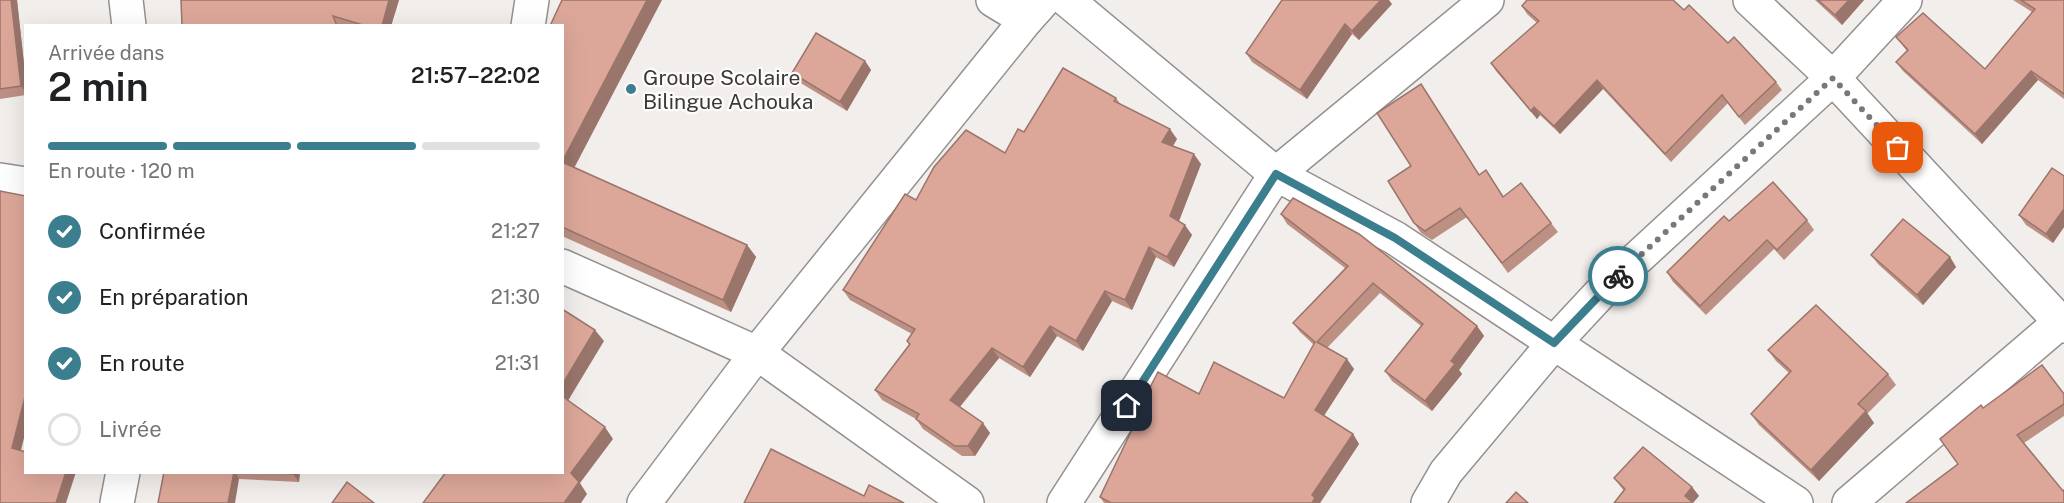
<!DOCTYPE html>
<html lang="fr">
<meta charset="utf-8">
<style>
body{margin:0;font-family:"Public Sans",sans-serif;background:#f6f6f6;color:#202124;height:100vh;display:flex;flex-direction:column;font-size:22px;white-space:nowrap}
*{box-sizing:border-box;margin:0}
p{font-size:20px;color:#757577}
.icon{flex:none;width:33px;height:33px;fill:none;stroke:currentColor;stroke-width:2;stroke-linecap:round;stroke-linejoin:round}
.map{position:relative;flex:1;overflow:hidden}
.sheet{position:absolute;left:24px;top:24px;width:540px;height:450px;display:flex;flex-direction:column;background:#fff;border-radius:0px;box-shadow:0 6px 24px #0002}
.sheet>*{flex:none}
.pin{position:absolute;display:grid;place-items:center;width:51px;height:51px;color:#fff;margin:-26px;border-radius:12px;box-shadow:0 3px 9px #0006}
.courier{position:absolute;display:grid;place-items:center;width:60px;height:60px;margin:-30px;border:4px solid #3b7f8e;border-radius:50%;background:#fff;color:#222;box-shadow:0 2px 8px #0007}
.head em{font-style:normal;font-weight:600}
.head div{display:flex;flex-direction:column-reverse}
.head{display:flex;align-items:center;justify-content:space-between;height:102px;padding:0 24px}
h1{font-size:39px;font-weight:600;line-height:45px}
.bar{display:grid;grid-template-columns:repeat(4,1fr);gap:9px 6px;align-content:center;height:72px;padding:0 24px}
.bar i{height:8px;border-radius:4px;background:#e0e0e0}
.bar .current{background:#3b7f8e}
.bar p{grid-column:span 4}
ol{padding:0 24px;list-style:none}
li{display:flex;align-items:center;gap:18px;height:66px}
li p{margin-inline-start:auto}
li .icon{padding:6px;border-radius:50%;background:#3b7f8e;color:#fff;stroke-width:4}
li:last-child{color:#757577}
li i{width:33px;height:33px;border:3px solid #e0e0e0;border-radius:50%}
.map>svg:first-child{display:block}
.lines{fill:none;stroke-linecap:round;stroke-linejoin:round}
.minor-casing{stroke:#94908f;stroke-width:36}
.minor{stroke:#fff;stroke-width:33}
.wall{fill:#bd9084}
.shaded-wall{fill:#9a756b}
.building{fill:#dca799;stroke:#9a756b;stroke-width:1.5}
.done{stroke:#7a7877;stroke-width:6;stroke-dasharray:0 10.8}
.route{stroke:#3b7f8e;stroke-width:8}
.poi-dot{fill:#3b7f8e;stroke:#fffbfa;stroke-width:2}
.labels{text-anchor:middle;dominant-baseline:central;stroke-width:4.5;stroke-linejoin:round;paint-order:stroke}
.poi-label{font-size:21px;fill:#3a3838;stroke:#fffbfa;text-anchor:start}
</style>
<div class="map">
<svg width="2064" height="503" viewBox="0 0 2064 503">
<rect width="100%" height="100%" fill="#f2eeec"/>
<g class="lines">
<defs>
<g id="minor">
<polyline points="126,0 129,26"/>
<polyline points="993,0 1026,20"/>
<polyline points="1067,0 1276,174 1395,238 1796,503"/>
<polyline points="1750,0 1833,78 2064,326"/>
<polyline points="528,26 532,0"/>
<polyline points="0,180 26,184"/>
<polyline points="562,266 757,353 967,503"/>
<polyline points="117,503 123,472"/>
<polyline points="644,503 757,353 1026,20 1044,0"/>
<polyline points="1064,503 1276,174 1487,0"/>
<polyline points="1428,503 1446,472 1554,343 1607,286 1833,78 1905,0"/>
<polyline points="1849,503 2064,319"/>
</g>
</defs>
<!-- minor casing -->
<use href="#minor" class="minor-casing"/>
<!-- minor -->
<use href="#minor" class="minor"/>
</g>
<!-- wall -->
<g class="wall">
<polygon points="0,0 17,0 26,82 26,95 0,99"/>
<polygon points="181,0 399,0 391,26 182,26"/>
<polygon points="1815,0 1864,0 1842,25"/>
<polygon points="2013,0 2064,0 2064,99 2038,80 1982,144 1903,71 1896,62 1907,51 1896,37 1985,69 2032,12"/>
<polygon points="1392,4 1359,40 1352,34 1307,99 1252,62 1246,53"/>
<polygon points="1522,6 1684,10 1776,82 1782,90 1745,125 1728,103 1671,162 1603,89 1560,134 1540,115 1537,119 1496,71 1491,63 1537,23 1527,14"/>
<polygon points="562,26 574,168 747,245 756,257 731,312 562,236"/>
<polygon points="865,61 871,70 847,111 799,82 792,73"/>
<polygon points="1421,84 1479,175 1486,170 1504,197 1551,223 1558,232 1508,273 1467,217 1432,240 1421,233 1414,223 1411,166"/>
<polygon points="1116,98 1121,105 1177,139 1173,146 1201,164 1179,221 1192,235 1174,267 1156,257 1132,310 1112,301 1083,351 1057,336 1030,377 999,358 960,407 990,433 975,456 962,456 923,429 916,419 882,400 875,390 909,345 907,341 912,334 850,300 843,290 916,200 1005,153 1024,132"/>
<polygon points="2064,176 2064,227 2053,243 2026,225 2019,215"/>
<polygon points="1281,214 1477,326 1484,336 1459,370 1462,374 1432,411 1392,381 1385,371 1421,326 1380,293 1327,348 1354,369 1324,416 1353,434 1359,444 1320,503 1104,503 1100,497 1136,421 1134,418 1199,394 1284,398 1314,345 1300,332 1293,323 1345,268 1287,224"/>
<polygon points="1807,220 1814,230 1784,260 1774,249 1706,315 1673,282 1667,272 1729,221"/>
<polygon points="1871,255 1950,257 1956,267 1923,305 1878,264"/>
<polygon points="1768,350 1888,374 1896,385 1867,414 1874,423 1819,481 1759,425 1751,414 1789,373 1776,361"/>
<polygon points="2064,394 2064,416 2024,443 2064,503 1958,464 1983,408"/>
<polygon points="164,472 300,472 299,482 239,479"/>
<polygon points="1614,478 1692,487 1699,496 1624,491"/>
</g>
<!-- shaded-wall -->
<g class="shaded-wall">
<polygon points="11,0 17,0 26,82 26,93 21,86"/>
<polygon points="389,0 399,0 391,26 382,26"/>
<polygon points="647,0 662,0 571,174 562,162"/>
<polygon points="1381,0 1389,0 1392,4 1359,40 1352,31"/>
<polygon points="1849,0 1864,0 1842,25 1835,15"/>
<polygon points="1345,24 1352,34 1307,99 1300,90"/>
<polygon points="865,61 871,70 847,111 840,102"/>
<polygon points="2031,71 2038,80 1982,144 1975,134"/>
<polygon points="1597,80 1603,89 1560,134 1554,126"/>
<polygon points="1534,107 1540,115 1537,119 1531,111"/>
<polygon points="1170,129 1177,139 1169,152 1162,142"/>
<polygon points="1194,154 1201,164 1177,226 1170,216"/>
<polygon points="2064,209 2064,227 2053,243 2046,234"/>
<polygon points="1185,225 1192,235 1174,267 1167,257"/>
<polygon points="747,245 756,257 731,312 723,300"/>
<polygon points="1149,247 1156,257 1132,310 1125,300"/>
<polygon points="1950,257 1956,267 1923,305 1917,295"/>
<polygon points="1105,291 1112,301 1083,351 1076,341"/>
<polygon points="1050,326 1057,336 1030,377 1023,367"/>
<polygon points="1477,326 1484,336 1459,370 1462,374 1432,411 1425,401 1451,361"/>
<polygon points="595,330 604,341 566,404 562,399 562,385"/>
<polygon points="992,348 999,358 957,410 950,400"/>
<polygon points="1347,359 1354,369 1321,420 1315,410"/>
<polygon points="26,393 26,430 19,458 12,448"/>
<polygon points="1866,411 1874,423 1819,481 1811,470"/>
<polygon points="983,423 990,433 975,456 968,446"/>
<polygon points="605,427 613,439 580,483 587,494 581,503 564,503 571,473"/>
<polygon points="1353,434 1359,444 1320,503 1312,503 1312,495"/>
<polygon points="66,472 76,472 66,503 56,503"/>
<polygon points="234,472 235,472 239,479 235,503 228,503"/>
<polygon points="294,472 300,472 299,482 293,474"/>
<polygon points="1692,487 1699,496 1693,503 1690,503 1685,496"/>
</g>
<!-- building -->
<g class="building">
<polygon points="0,0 11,0 21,86 0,89"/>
<polygon points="181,0 389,0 382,26 366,26 333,16 337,26 182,26"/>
<polygon points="562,0 647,0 562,162 562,26 550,26"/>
<polygon points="1282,0 1381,0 1352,31 1345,24 1300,90 1246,53"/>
<polygon points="1527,0 1673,0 1684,10 1689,5 1728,43 1734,37 1776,82 1739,117 1722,95 1665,154 1597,80 1554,126 1534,107 1531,111 1491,63 1539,21 1522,6"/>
<polygon points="1818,0 1849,0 1835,15"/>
<polygon points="2021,0 2064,0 2064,94 2031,71 1975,134 1896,62 1908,50 1896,37 1923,13 1985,69 2035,9"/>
<polygon points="816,33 865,61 840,102 792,73"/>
<polygon points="1063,68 1116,98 1114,101 1170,129 1162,142 1194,154 1170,216 1185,225 1167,257 1149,247 1125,300 1105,291 1076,341 1050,326 1023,367 992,348 950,400 983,423 968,446 955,446 916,419 919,414 875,390 910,344 907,341 915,329 843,290 905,194 916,200 934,167 966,130 1005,153 1018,129 1024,132"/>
<polygon points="1421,84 1479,175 1486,170 1503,197 1521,183 1551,223 1502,263 1460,208 1425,231 1414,223 1388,181 1411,166 1377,113"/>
<polygon points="562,162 747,245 723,300 562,227"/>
<polygon points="2052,168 2064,176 2064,209 2046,234 2019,215"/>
<polygon points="1773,182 1807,220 1777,250 1767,240 1700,306 1667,272 1724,216 1729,221"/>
<polygon points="0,191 26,196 26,393 12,448 26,452 26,472 66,472 56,503 0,503"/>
<polygon points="1293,198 1359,234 1477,326 1451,361 1455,364 1425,401 1385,371 1423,324 1373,283 1317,342 1347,359 1315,410 1353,434 1312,495 1315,498 1312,503 1111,503 1100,497 1137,419 1134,418 1158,372 1199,394 1214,362 1284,398 1315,342 1293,323 1348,266 1281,214"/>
<polygon points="1903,219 1950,257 1917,295 1871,255"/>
<polygon points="1816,305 1888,374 1858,404 1866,411 1811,470 1751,414 1791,371 1768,350"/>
<polygon points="562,309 595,330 562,385"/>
<polygon points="2042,365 2064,394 2064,404 2017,435 2063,491 2064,490 2064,503 1906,503 1958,464 1940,439 1981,405 1983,408"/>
<polygon points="562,396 605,427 571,473 579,482 564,503 423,503 446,472 562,472"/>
<polygon points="1643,447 1692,487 1685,496 1692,502 1691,503 1614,503 1625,489 1614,478"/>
<polygon points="771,449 864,496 869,485 904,503 744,503"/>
<polygon points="164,472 234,472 228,503 158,503"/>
<polygon points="264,472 294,472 293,474"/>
<polygon points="347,482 374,503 332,503"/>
<polygon points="1516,492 1528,503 1506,503"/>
</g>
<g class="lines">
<!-- done -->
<polyline class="done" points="1618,276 1833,78 1898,148"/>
<!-- route -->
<polyline class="route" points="1127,406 1276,174 1395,238 1554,343 1618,276"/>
</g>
<!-- markers -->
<circle class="poi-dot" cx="631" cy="89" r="6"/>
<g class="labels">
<!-- poi labels -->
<g class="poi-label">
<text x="643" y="77">Groupe Scolaire<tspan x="643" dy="24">Bilingue Achouka</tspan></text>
</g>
</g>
</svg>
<div class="pin" style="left:1898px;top:148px;background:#ea580c"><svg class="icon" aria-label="bag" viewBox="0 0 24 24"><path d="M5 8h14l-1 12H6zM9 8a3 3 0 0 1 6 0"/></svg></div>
<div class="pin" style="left:1127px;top:406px;background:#1f2937"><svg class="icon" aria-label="home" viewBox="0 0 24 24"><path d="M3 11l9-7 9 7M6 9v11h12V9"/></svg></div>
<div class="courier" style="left:1618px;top:276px"><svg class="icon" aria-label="bike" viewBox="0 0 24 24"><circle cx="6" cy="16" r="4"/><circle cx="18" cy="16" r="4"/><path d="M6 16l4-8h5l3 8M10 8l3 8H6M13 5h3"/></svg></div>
<section class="sheet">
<div class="head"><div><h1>2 min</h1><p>Arrivée dans</p></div><em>21:57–22:02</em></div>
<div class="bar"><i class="current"></i><i class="current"></i><i class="current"></i><i></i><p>En route · 120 m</p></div>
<ol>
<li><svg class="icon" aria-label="check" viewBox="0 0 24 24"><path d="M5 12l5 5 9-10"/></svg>Confirmée<p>21:27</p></li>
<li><svg class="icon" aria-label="check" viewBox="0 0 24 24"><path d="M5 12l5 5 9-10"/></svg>En préparation<p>21:30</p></li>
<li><svg class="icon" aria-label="check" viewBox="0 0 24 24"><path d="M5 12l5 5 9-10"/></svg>En route<p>21:31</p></li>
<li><i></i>Livrée</li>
</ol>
</section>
</div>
